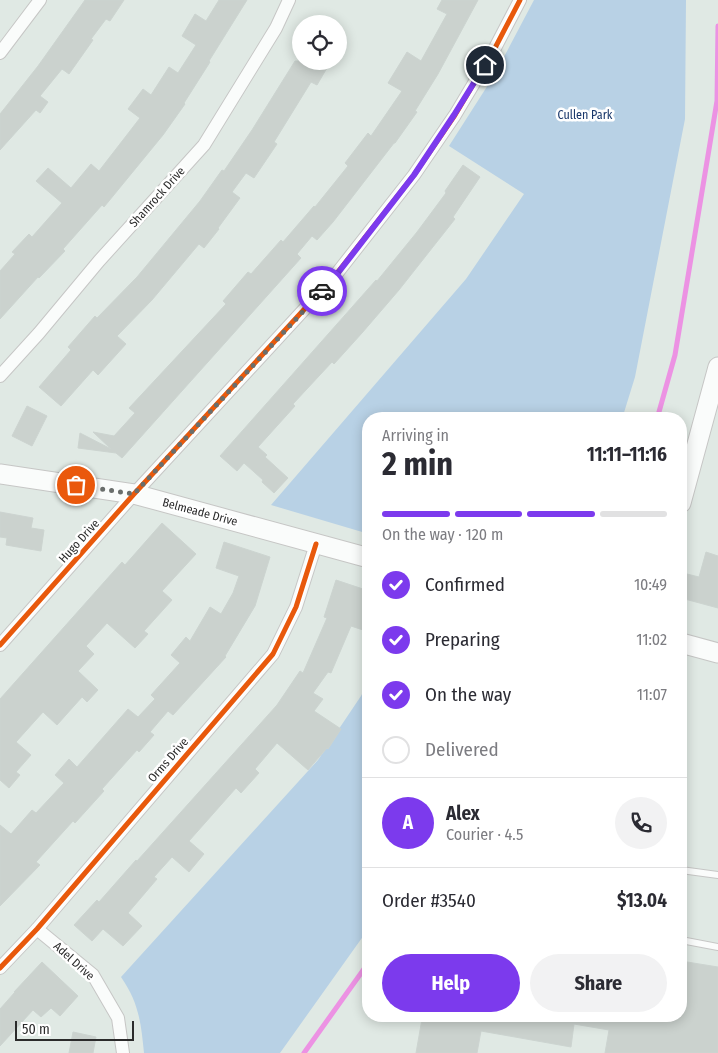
<!DOCTYPE html>
<meta charset="utf-8">
<style>
body{margin:0;font-family:"Fira Sans Condensed",sans-serif;background:#f2f2f3;color:#2b2b33;height:100vh;display:flex;flex-direction:column;font-size:19px;white-space:nowrap}
*{box-sizing:border-box;margin:0}
p{font-size:16px;color:#7c7c81}
.icon{flex:none;width:28px;height:28px;fill:none;stroke:currentColor;stroke-width:2;stroke-linecap:round;stroke-linejoin:round}
.map{position:relative;flex:1;overflow:hidden}
.side{position:absolute;left:362px;top:412px;width:325px;height:610px;display:flex;flex-direction:column;background:#fff;border-radius:20px;box-shadow:0 2px 12px #0003}
.side>*{flex:none}
.controls{position:absolute;left:292px;top:15px;display:grid;gap:10px}
.controls a{display:grid;place-items:center;width:55px;height:55px;border-radius:50%;background:#fff;box-shadow:0 2px 12px #0003;font-size:25px}
.scale{position:absolute;left:15px;bottom:12px;width:119px;box-sizing:border-box;padding-left:5px;border:2px solid #2b2b2b;border-top:0;font-size:14px;line-height:18px;white-space:nowrap;color:#2b2b2b;-webkit-text-stroke:4px #fff;paint-order:stroke}
.pin{position:absolute;display:grid;place-items:center;width:42px;height:42px;color:#fff;margin:-21px;border:2px solid #fff;border-radius:50%;box-shadow:0 1px 5px #0007}
.courier{position:absolute;display:grid;place-items:center;width:50px;height:50px;margin:-25px;border:4px solid #7c3aed;border-radius:50%;background:#fff;color:#222;box-shadow:0 1px 6px #0007}
.overview em{font-style:normal;font-weight:700}
.overview div{display:flex;flex-direction:column-reverse}
.overview{display:flex;align-items:center;justify-content:space-between;height:85px;padding:0 20px}
h1{font-size:32px;font-weight:700;line-height:38px}
.bar{display:grid;grid-template-columns:repeat(4,1fr);gap:8px 5px;align-content:center;height:60px;padding:0 20px}
.bar i{height:6px;border-radius:4px;background:#e1e1e2}
.bar .current{background:#7c3aed}
.bar p{grid-column:span 4}
.line{display:flex;align-items:center;gap:12px;padding:0 20px;border-top:1px solid #e1e1e2}
.line div{flex:1}
.round{display:grid;place-items:center;flex:none;width:52px;height:52px;border-radius:26px;background:#f2f2f3}
ol{padding:0 20px;list-style:none}
li{display:flex;align-items:center;gap:15px;height:55px}
li p{margin-inline-start:auto}
li .icon{padding:5px;border-radius:50%;background:#7c3aed;color:#fff;stroke-width:4}
li:last-child{color:#7c7c81}
li i{width:28px;height:28px;border:2px solid #e1e1e2;border-radius:50%}
.cta{display:flex;gap:10px;margin-top:auto;padding:10px 20px}
.cta a{flex:1;height:58px;border-radius:30px;background:#7c3aed;color:#fff;font-size:20px;font-weight:700;line-height:58px;text-align:center}
.cta a+a{background:#f2f2f3;color:#2b2b33}
.map>svg:first-child{display:block}
.green{fill:#b8d1e5}
.lines{fill:none;stroke-linecap:round;stroke-linejoin:round}
.stream{stroke:#ec92e3;stroke-width:5}
.building{fill:#cbd2ce;stroke:#ccd4d0}
.lane-casing{stroke:#c6c6c5;stroke-width:8}
.street-casing{stroke:#c6c6c5;stroke-width:14}
.secondary-casing{stroke:#c6c6c5;stroke-width:21}
.lane{stroke:#fafcfb;stroke-width:6}
.street{stroke:#fafcfb;stroke-width:12}
.secondary{stroke:#fafcfb;stroke-width:19}
.cycleway-casing{stroke:#fff;stroke-width:8}
.cycleway{stroke:#e8590c;stroke-width:5}
.done{stroke:#6a6e6c;stroke-width:5;stroke-dasharray:0 9}
.route{stroke:#7c3aed;stroke-width:6}
.labels{text-anchor:middle;dominant-baseline:central;stroke-width:5;stroke-linejoin:round;paint-order:stroke}
.park-label{font-size:12px;fill:#18366a;stroke:#fff}
.street-label{font-size:12px;fill:#2b2b2b;stroke:#fff}
</style>
<div class="map">
<svg width="718" height="1053" viewBox="0 0 718 1053">
<rect width="100%" height="100%" fill="#e0e9e4"/>
<!-- green -->
<g class="green">
<polygon points="534,0 686,0 685,119 635,377 622,419 369,419 369,534 271,505 466,279 524,194 449,146 495,74"/>
<path d="M369 680V928L280 1053H144C141 1023 139 1003 121 977L318 760 361 696Z"/>
</g>
<g class="lines">
<!-- stream -->
<g class="stream">
<polyline points="657,419 675,355 717,101 718,26"/>
<polyline points="304,1053 369,962"/>
</g>
</g>
<!-- building -->
<g class="building">
<polygon points="85,0 124,0 110,21 106,19 91,39 93,40 69,74 62,69 40,96 48,102 40,113 36,110 0,150 0,114 38,66"/>
<polygon points="219,0 247,0 209,61 210,62 184,103 185,104 163,135 104,207 102,205 63,249 65,251 39,278 38,277 0,319 0,271 15,254 12,252 29,234 32,237 62,203 36,181 48,168 71,188 91,164 99,171 140,118 128,109 143,89 151,95 169,67 178,73 196,45 182,36 195,14 206,21"/>
<polygon points="442,0 478,0 438,74 415,111 417,112 395,143 394,143 333,222 317,240 312,236 297,254 301,258 122,458 116,453 78,448 80,433 111,449 93,432 114,436 135,413 129,408 226,304 223,301 248,272 251,274 281,240 283,242 314,206 315,207 348,166 345,163 368,133 371,136 402,91 388,83 407,52 421,61 447,14 437,9"/>
<polygon points="295,61 331,61 317,85 311,82 274,142 277,144 254,178 246,173 232,192 240,198 218,228 219,229 204,248 199,244 152,300 117,336 126,344 98,375 93,370 61,406 39,387 71,350 68,347 95,316 97,318 137,277 200,201 222,170 224,171 252,130"/>
<polygon points="463,165 480,177 453,217 455,219 399,290 362,333 334,364 332,362 293,404 295,406 258,447 267,455 265,457 288,478 274,493 262,482 263,480 244,463 237,471 220,456 376,280 377,281 417,232 446,193 445,191"/>
<polygon points="27,406 47,416 32,446 12,436"/>
<polygon points="0,512 33,518 31,528 44,530 41,551 6,545 7,538 0,537"/>
<polygon points="162,523 196,554 162,591 172,600 144,631 148,634 135,648 107,623 86,646 94,654 78,671 98,690 87,702 82,697 57,725 43,712 16,742 31,755 16,772 20,775 9,788 0,780 0,699 122,562 125,565"/>
<polygon points="224,542 270,557 255,606 225,656 226,657 173,715 168,711 150,732 154,735 139,752 137,750 102,789 104,791 75,823 73,821 36,862 40,865 0,906 0,825 11,834 32,810 36,813 64,783 55,775 69,759 77,767 128,709 138,717 155,699 151,695 180,663 171,655 186,637 190,641 210,607 221,614 233,593 239,576 216,568"/>
<polygon points="706,552 718,556 718,608 681,598 687,574 699,577"/>
<polygon points="336,580 369,591 369,623 366,631 351,626 331,673 328,672 313,693 323,699 314,711 341,729 328,749 327,748 308,770 277,743 255,769 259,773 241,793 236,788 189,841 204,854 189,872 172,857 154,877 157,879 128,913 142,926 123,946 103,929 92,941 74,925 97,900 99,902 136,860 137,861 277,705 300,671 303,673 327,618 324,617"/>
<polygon points="681,961 718,967 718,1053 605,1053 609,1030 574,1024 571,1047 481,1031 477,1053 416,1053 422,1019 428,1020 429,1016 681,1016"/>
<polygon points="42,962 78,996 60,1016 51,1008 41,1017 33,1010 0,1046 0,1009 15,992 14,992"/>
<polygon points="73,1032 96,1037 93,1053 69,1053"/>
</g>
<g class="lines">
<defs>
<g id="lane">
<polyline points="681,870 718,875"/>
<polyline points="681,940 718,947"/>
</g>
<g id="street">
<polyline points="0,53 40,0"/>
<polyline points="0,376 39,333 99,261 204,145 276,28 289,0"/>
<polyline points="0,645 134,494 334,277 414,175 455,115 495,48 520,0"/>
<polyline points="37,929 93,975 118,1018 123,1053"/>
<polyline points="0,968 37,929 273,654 296,607 316,544"/>
</g>
<g id="secondary">
<polyline points="0,474 134,494 369,558"/>
<polyline points="681,503 718,367"/>
<polyline points="681,643 718,653"/>
</g>
</defs>
<!-- lane casing -->
<use href="#lane" class="lane-casing"/>
<!-- street casing -->
<use href="#street" class="street-casing"/>
<!-- secondary casing -->
<use href="#secondary" class="secondary-casing"/>
<!-- lane -->
<use href="#lane" class="lane"/>
<!-- street -->
<use href="#street" class="street"/>
<!-- secondary -->
<use href="#secondary" class="secondary"/>
<defs>
<g id="cycleway">
<polyline points="0,645 134,494 334,277 414,175 455,115 495,48 520,0"/>
<polyline points="0,968 37,929 273,654 296,607 316,544"/>
</g>
</defs>
<!-- cycleway casing -->
<use href="#cycleway" class="cycleway-casing"/>
<!-- cycleway -->
<use href="#cycleway" class="cycleway"/>
</g>
<g class="lines">
<!-- done -->
<polyline class="done" points="76,485 134,494 322,291"/>
<!-- route -->
<polyline class="route" points="322,291 334,278 414,175 454,115 485,65"/>
</g>
<g class="labels">
<!-- park labels -->
<g class="park-label">
<text x="585" y="115">Cullen Park</text>
</g>
<!-- street labels -->
<g class="street-label">
<text transform="translate(157 197) rotate(-48)">Shamrock Drive</text>
<text transform="translate(200 512) rotate(15)">Belmeade Drive</text>
<text transform="translate(79 541) rotate(-48)">Hugo Drive</text>
<text transform="translate(168 760) rotate(-49)">Orms Drive</text>
<text transform="translate(74 961) rotate(42)">Adel Drive</text>
</g>
</g>
</svg>
<div class="controls">
<a><svg class="icon" aria-label="locate" viewBox="0 0 24 24"><circle cx="12" cy="12" r="6"/><path d="M12 2v4M12 18v4M2 12h4M18 12h4"/></svg></a>
</div>
<div class="scale">50 m</div>
<div class="pin" style="left:76px;top:485px;background:#ea580c"><svg class="icon" aria-label="bag" viewBox="0 0 24 24"><path d="M5 8h14l-1 12H6zM9 8a3 3 0 0 1 6 0"/></svg></div>
<div class="pin" style="left:485px;top:65px;background:#1f2937"><svg class="icon" aria-label="home" viewBox="0 0 24 24"><path d="M3 11l9-7 9 7M6 9v11h12V9"/></svg></div>
<div class="courier" style="left:322px;top:291px"><svg class="icon" aria-label="car" viewBox="0 0 24 24"><path d="M5 17H2v-5l4-1 3-4h7l3 4 3 1v5h-3M9 17h6M6 11h13"/><circle cx="7" cy="17" r="2"/><circle cx="17" cy="17" r="2"/></svg></div>
<section class="side">
<div class="overview"><div><h1>2 min</h1><p>Arriving in</p></div><em>11:11–11:16</em></div>
<div class="bar"><i class="current"></i><i class="current"></i><i class="current"></i><i></i><p>On the way · 120 m</p></div>
<ol>
<li><svg class="icon" aria-label="check" viewBox="0 0 24 24"><path d="M5 12l5 5 9-10"/></svg>Confirmed<p>10:49</p></li>
<li><svg class="icon" aria-label="check" viewBox="0 0 24 24"><path d="M5 12l5 5 9-10"/></svg>Preparing<p>11:02</p></li>
<li><svg class="icon" aria-label="check" viewBox="0 0 24 24"><path d="M5 12l5 5 9-10"/></svg>On the way<p>11:07</p></li>
<li><i></i>Delivered</li>
</ol>
<div class="line" style="height:90px"><b class="round" style="background:#7c3aed;color:#fff">A</b><div><b>Alex</b><p>Courier · 4.5</p></div><a class="round"><svg class="icon" aria-label="phone" viewBox="0 0 24 24"><path d="M5 4h4l2 5-3 2q2 4 5 5l2-3 5 2v4C11 20 4 13 5 4z"/></svg></a></div>
<div class="line" style="height:65px"><div>Order #3540</div><b>$13.04</b></div>
<div class="cta"><a>Help</a><a>Share</a></div>
</section>
</div>
